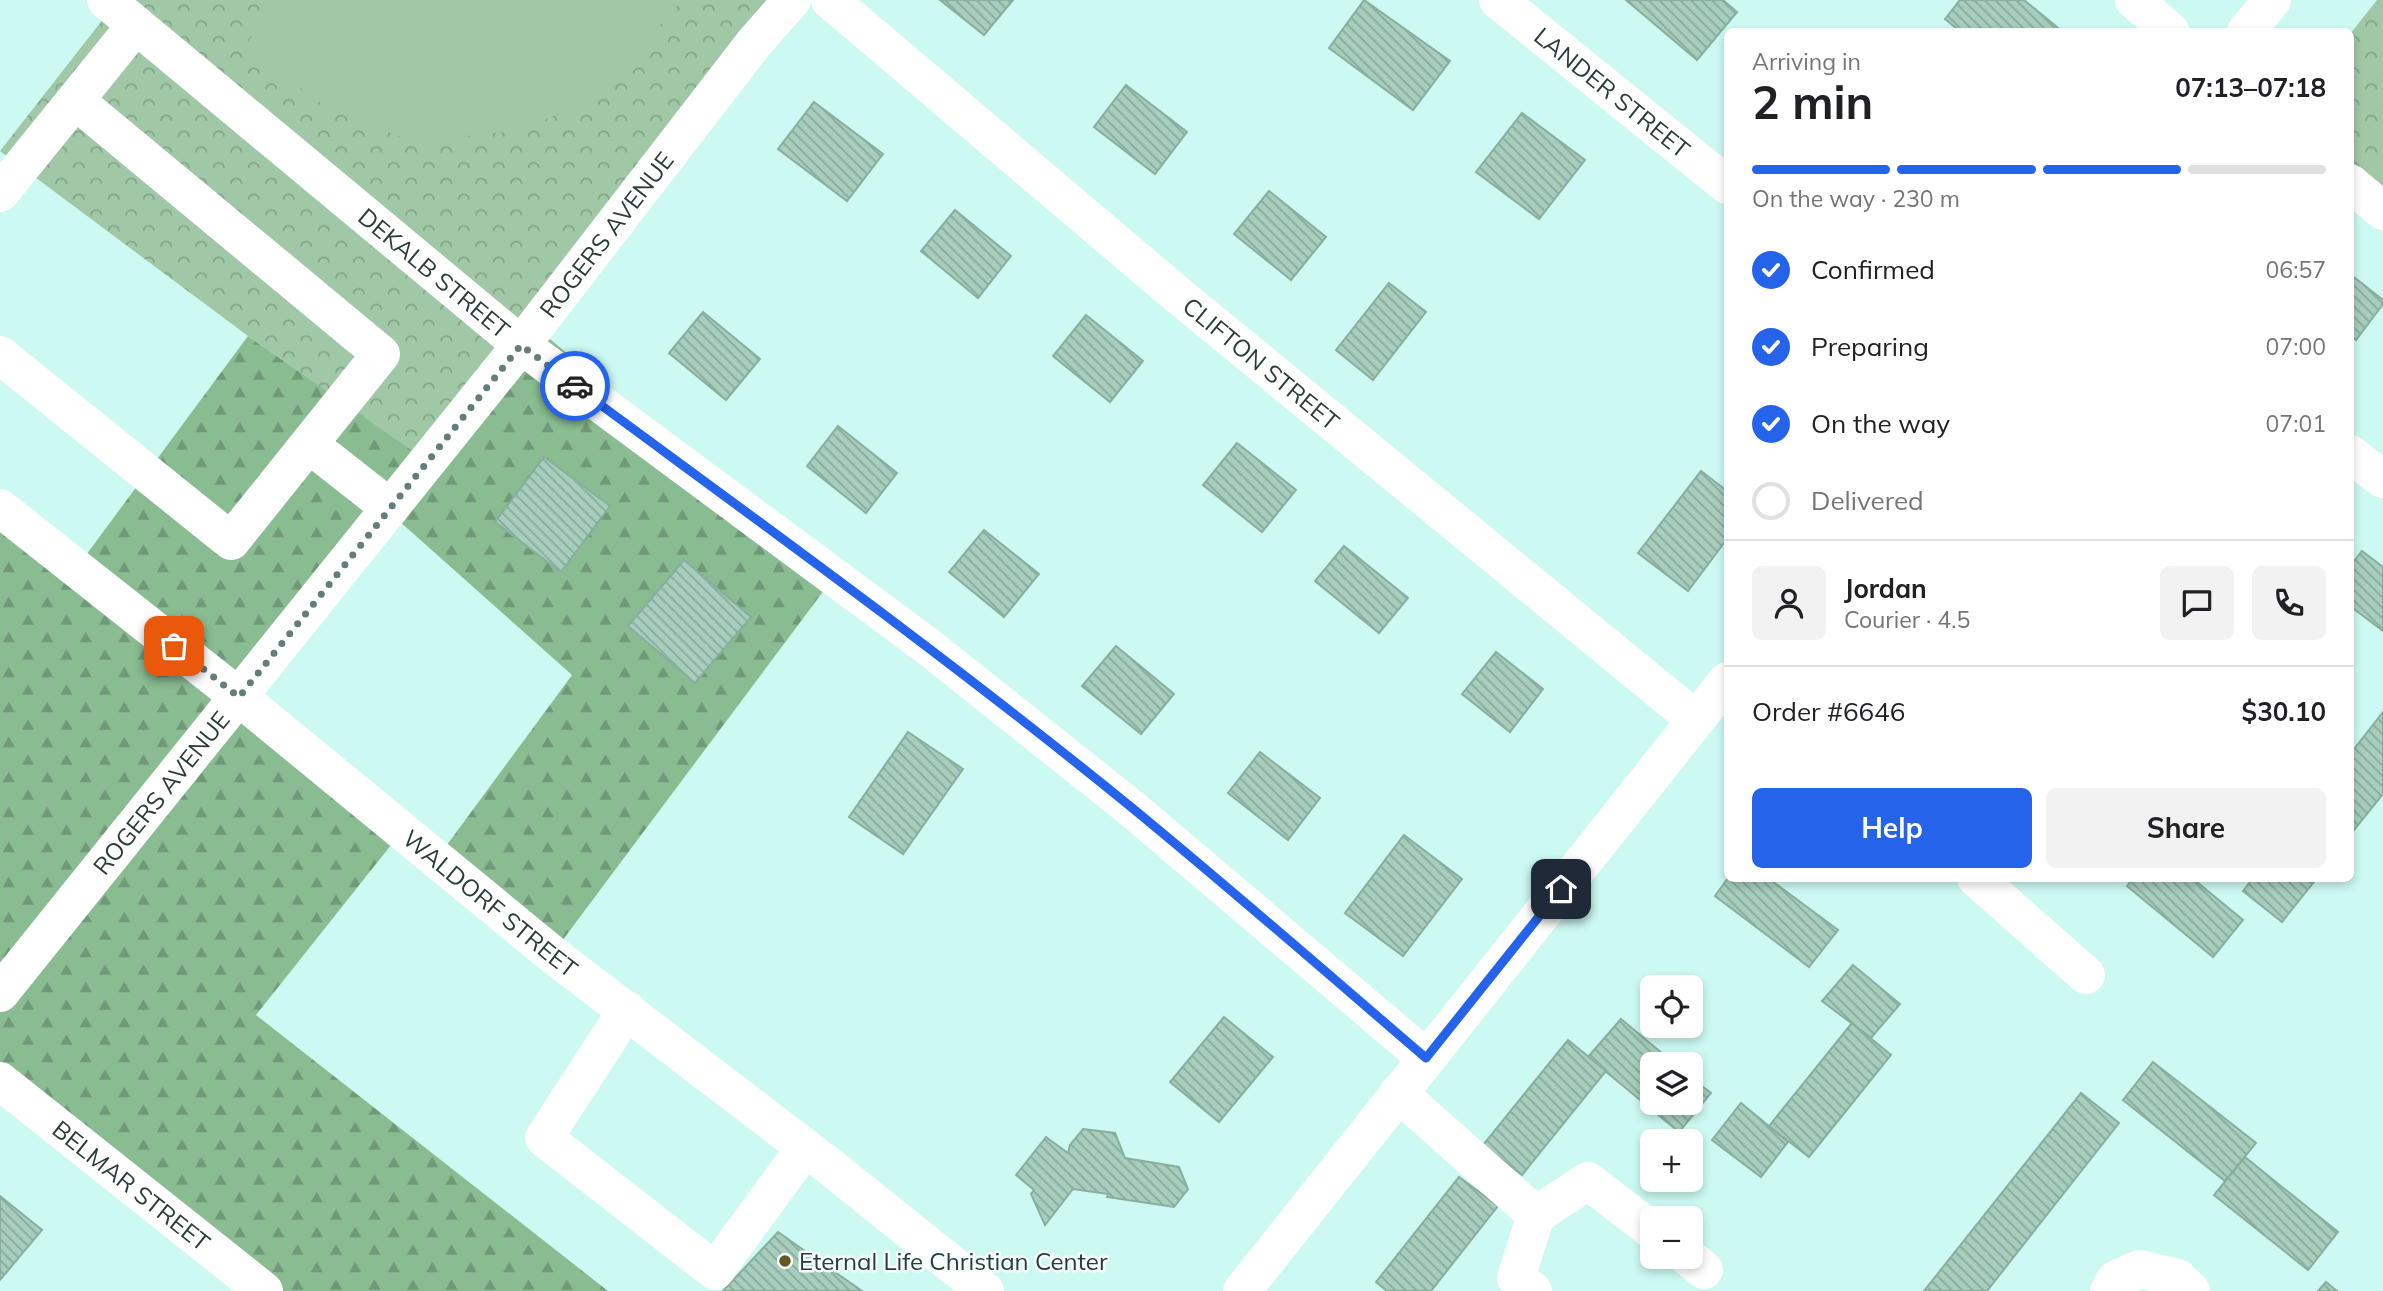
<!DOCTYPE html>
<meta charset="utf-8">
<style>
body{margin:0;font-family:Mulish,sans-serif;background:#f2f2f2;color:#202124;height:100vh;display:flex;flex-direction:column;font-size:26px;white-space:nowrap}
*{box-sizing:border-box;margin:0}
p{font-size:23px;color:#757577}
.icon{flex:none;width:38px;height:38px;fill:none;stroke:currentColor;stroke-width:2;stroke-linecap:round;stroke-linejoin:round}
.map{position:relative;flex:1;overflow:hidden}
.sheet{position:absolute;left:1724px;top:28px;width:630px;height:854px;display:flex;flex-direction:column;background:#fff;border-radius:10px;box-shadow:0 4px 10px #0003}
.sheet>*{flex:none}
.controls{position:absolute;left:1640px;top:975px;display:grid;gap:14px}
.controls a{display:grid;place-items:center;width:63px;height:63px;border-radius:10px;background:#fff;box-shadow:0 4px 10px #0003;font-size:35px}
.pin{position:absolute;display:grid;place-items:center;width:60px;height:60px;color:#fff;margin:-30px;border-radius:14px;box-shadow:0 4px 10px #0006}
.courier{position:absolute;display:grid;place-items:center;width:70px;height:70px;margin:-35px;border:5px solid #2563eb;border-radius:50%;background:#fff;color:#222;box-shadow:0 2px 9px #0007}
.overview em{font-style:normal;font-weight:700}
.overview div{display:flex;flex-direction:column-reverse}
.overview{display:flex;align-items:center;justify-content:space-between;height:119px;padding:0 28px}
h1{font-size:46px;font-weight:700;line-height:52px}
.bar{display:grid;grid-template-columns:repeat(4,1fr);gap:10px 7px;align-content:center;height:84px;padding:0 28px}
.bar i{height:9px;border-radius:5px;background:#e0e0e0}
.bar .selected{background:#2563eb}
.bar p{grid-column:span 4}
.line{display:flex;align-items:center;gap:18px;padding:0 28px;border-top:2px solid #e0e0e0}
.line div{flex:1}
.round{display:grid;place-items:center;flex:none;width:74px;height:74px;border-radius:10px;background:#f2f2f2}
ol{padding:0 28px;list-style:none}
li{display:flex;align-items:center;gap:21px;height:77px}
li p{margin-inline-start:auto}
li .icon{padding:7px;border-radius:50%;background:#2563eb;color:#fff;stroke-width:4}
li:last-child{color:#757577}
li i{width:38px;height:38px;border:4px solid #e0e0e0;border-radius:50%}
.button{display:flex;gap:14px;margin-top:auto;padding:14px 28px}
.button a{flex:1;height:80px;border-radius:10px;background:#2563eb;color:#fff;font-size:28px;font-weight:700;line-height:80px;text-align:center}
.button a+a{background:#f2f2f2;color:#202124}
.map>svg:first-child{display:block}
.forest{fill:url(#forest-firs)}
.park{fill:url(#park-crowns)}
.pitch{fill:#a0c8a6}
.building{fill:url(#building-back-hatch);stroke:#88ae9e;stroke-width:2}
.lines{fill:none;stroke-linecap:round;stroke-linejoin:round}
.minor{stroke:#fff;stroke-width:38}
.done{stroke:#637e7a;stroke-width:7;stroke-dasharray:0 12.6}
.route{stroke:#2563eb;stroke-width:9}
.poi-dot{fill:#645724;stroke:#f5fefc;stroke-width:2.5}
.labels{text-anchor:middle;dominant-baseline:central;stroke-width:5;stroke-linejoin:round;paint-order:stroke}
.street-label{font-size:24px;fill:#2a3c39;stroke:#f5fefc}
.poi-label{font-size:24px;fill:#2a3c39;stroke:#f5fefc;text-anchor:start}
</style>
<div class="map">
<svg width="2383" height="1291" viewBox="0 0 2383 1291">
<defs>
<pattern id="forest-firs" width="22" height="20" patternUnits="userSpaceOnUse" patternTransform="scale(1.75)"><rect width="22" height="20" fill="#89bc91"/><path d="M5 1l3.5 6h-7zM16 11l3.5 6h-7z" fill="#709a77"/></pattern>
<pattern id="park-crowns" width="20" height="18" patternUnits="userSpaceOnUse" patternTransform="scale(1.75)"><rect width="20" height="18" fill="#a0c8a6"/><path d="M2 6a3 3 0 1 1 6 0M12 15a3 3 0 1 1 6 0" fill="none" stroke="#83a488"/></pattern>
<pattern id="building-back-hatch" width="6" height="6" patternUnits="userSpaceOnUse" patternTransform="scale(1.75)"><rect width="6" height="6" fill="#a7cebd"/><path d="M-1 5l2 2M0 0l6 6M5-1l2 2" fill="none" stroke="#88a89b"/></pattern>
</defs>
<rect width="100%" height="100%" fill="#ccf9f2"/>
<!-- forest -->
<polygon class="forest" points="544,334 834,577 556,949 441,853 572,675 398,520 250,712 403,830 256,1015 608,1291 246,1291 0,1095 0,519 72,574 248,336 437,467"/>
<!-- park -->
<g class="park">
<polygon points="99,0 810,0 437,468 248,336 0,151 111,9"/>
<polygon points="2377,0 2383,0 2383,201 2350,174 2350,34"/>
</g>
<!-- pitch -->
<polygon class="pitch" points="278,0 678,0 680,2 600,96 518,131 412,141 332,111 244,47"/>
<!-- building -->
<g class="building">
<polygon points="940,0 1013,0 984,35"/>
<polygon points="1364,0 1450,61 1413,110 1329,48"/>
<polygon points="1626,0 1723,0 1737,12 1697,60"/>
<polygon points="1960,0 2024,0 2063,32 1961,32 1945,19"/>
<polygon points="1126,85 1187,132 1155,174 1094,127"/>
<polygon points="814,102 883,154 847,201 778,149"/>
<polygon points="1522,113 1585,160 1539,219 1476,172"/>
<polygon points="1269,191 1326,237 1291,280 1234,234"/>
<polygon points="955,210 1011,256 978,298 921,251"/>
<polygon points="2350,274 2383,300 2383,304 2356,340 2350,335"/>
<polygon points="1389,283 1426,312 1373,380 1336,350"/>
<polygon points="703,312 760,359 726,400 669,353"/>
<polygon points="1086,315 1143,361 1110,402 1053,356"/>
<polygon points="838,426 897,473 866,513 807,466"/>
<polygon points="1237,443 1296,490 1262,532 1203,485"/>
<polygon points="544,457 610,506 561,572 495,522"/>
<polygon points="1701,471 1727,491 1727,539 1688,591 1638,553"/>
<polygon points="984,530 1039,574 1004,617 949,572"/>
<polygon points="1344,546 1408,598 1379,633 1315,581"/>
<polygon points="2362,551 2383,567 2383,631 2350,606 2350,566"/>
<polygon points="684,560 751,617 695,683 628,626"/>
<polygon points="1116,646 1174,694 1141,734 1082,686"/>
<polygon points="1496,652 1543,689 1510,732 1462,694"/>
<polygon points="2383,712 2383,794 2350,835 2350,754"/>
<polygon points="908,732 963,769 903,854 849,817"/>
<polygon points="1260,752 1320,798 1288,840 1228,793"/>
<polygon points="1404,835 1462,879 1403,956 1345,913"/>
<polygon points="1728,878 1768,878 1838,930 1809,967 1715,896"/>
<polygon points="2133,878 2192,878 2243,920 2213,957 2127,886"/>
<polygon points="2253,878 2317,878 2282,922 2243,891"/>
<polygon points="1853,965 1900,1004 1871,1038 1822,1001"/>
<polygon points="1224,1017 1273,1057 1219,1122 1170,1082"/>
<polygon points="1621,1019 1675,1064 1652,1064 1652,1102 1690,1102 1690,1077 1711,1093 1679,1132 1588,1057"/>
<polygon points="1852,1023 1891,1055 1809,1157 1769,1126"/>
<polygon points="1568,1040 1606,1071 1522,1175 1483,1145"/>
<polygon points="2153,1062 2256,1143 2225,1181 2123,1100"/>
<polygon points="2081,1093 2119,1123 1987,1291 1924,1291"/>
<polygon points="1741,1103 1788,1142 1761,1177 1712,1140"/>
<polygon points="1083,1129 1115,1133 1125,1158 1179,1167 1188,1189 1174,1207 1107,1197 1108,1194 1073,1189 1045,1225 1031,1194 1034,1190 1016,1175 1046,1137 1068,1153 1070,1145"/>
<polygon points="2245,1157 2338,1232 2308,1270 2214,1195"/>
<polygon points="1459,1177 1498,1206 1431,1291 1387,1291 1376,1282"/>
<polygon points="0,1196 42,1230 0,1280"/>
<polygon points="778,1232 862,1291 723,1291"/>
<polygon points="2326,1282 2337,1291 2318,1291"/>
</g>
<g class="lines">
<!-- minor -->
<g class="minor">
<path id="s1" d="M106 0 521 345 930 648 1131 808 1426 1058"/>
<path id="s2" d="M830 0 1173 291 1696 720"/>
<path id="s3" d="M1498 0 1727 185"/>
<polyline points="2134,0 2171,32"/>
<polyline points="2246,32 2272,0"/>
<polyline points="2350,183 2383,211"/>
<polyline points="0,193 136,25"/>
<polyline points="0,355 231,541 381,354 76,101"/>
<polyline points="310,445 390,508"/>
<polyline points="2350,454 2383,479"/>
<path id="s4" d="M0 508 239 697 553 955 828 1165 985 1291"/>
<polyline points="1976,878 2086,975"/>
<path id="s5" d="M0 993 521 345 754 43 792 0"/>
<polyline points="627,1010 544,1138 715,1271 805,1148"/>
<path id="s6" d="M0 1081 264 1291"/>
<polyline points="1398,1093 1536,1215 1588,1181 1652,1230"/>
<polyline points="1687,1256 1704,1270"/>
<polyline points="1242,1291 1727,681"/>
<polyline points="1533,1291 1516,1278 1536,1215"/>
<polyline points="2109,1291 2115,1280 2139,1269 2178,1278 2191,1291"/>
</g>
</g>
<g class="lines">
<!-- done -->
<polyline class="done" points="174,646 239,697 521,345 575,386"/>
<!-- route -->
<path class="route" d="M575 386C762 524 951 660 1131 807 1231 889 1328 974 1426 1058L1561 889"/>
</g>
<!-- markers -->
<circle class="poi-dot" cx="785" cy="1261" r="7"/>
<g class="labels">
<!-- street labels -->
<g class="street-label">
<text stroke="none"><textPath href="#s3" startOffset="147">LANDER STREET</textPath></text>
<text stroke="none"><textPath href="#s5" startOffset="971">ROGERS AVENUE</textPath></text>
<text stroke="none"><textPath href="#s1" startOffset="427">DEKALB STREET</textPath></text>
<text stroke="none"><textPath href="#s2" startOffset="564">CLIFTON STREET</textPath></text>
<text stroke="none"><textPath href="#s5" startOffset="257">ROGERS AVENUE</textPath></text>
<text stroke="none"><textPath href="#s4" startOffset="630">WALDORF STREET</textPath></text>
<text stroke="none"><textPath href="#s6" startOffset="168">BELMAR STREET</textPath></text>
</g>
<!-- poi labels -->
<g class="poi-label">
<text x="799" y="1261">Eternal Life Christian Center</text>
</g>
</g>
</svg>
<div class="controls">
<a><svg class="icon" aria-label="locate" viewBox="0 0 24 24"><circle cx="12" cy="12" r="6"/><path d="M12 2v4M12 18v4M2 12h4M18 12h4"/></svg></a>
<a><svg class="icon" aria-label="layers" viewBox="0 0 24 24"><path d="M12 4l9 5-9 5-9-5zM3 14l9 5 9-5"/></svg></a>
<a>+</a>
<a>−</a>
</div>
<div class="pin" style="left:174px;top:646px;background:#ea580c"><svg class="icon" aria-label="bag" viewBox="0 0 24 24"><path d="M5 8h14l-1 12H6zM9 8a3 3 0 0 1 6 0"/></svg></div>
<div class="pin" style="left:1561px;top:889px;background:#1f2937"><svg class="icon" aria-label="home" viewBox="0 0 24 24"><path d="M3 11l9-7 9 7M6 9v11h12V9"/></svg></div>
<div class="courier" style="left:575px;top:386px"><svg class="icon" aria-label="car" viewBox="0 0 24 24"><path d="M5 17H2v-5l4-1 3-4h7l3 4 3 1v5h-3M9 17h6M6 11h13"/><circle cx="7" cy="17" r="2"/><circle cx="17" cy="17" r="2"/></svg></div>
<section class="sheet">
<div class="overview"><div><h1>2 min</h1><p>Arriving in</p></div><em>07:13–07:18</em></div>
<div class="bar"><i class="selected"></i><i class="selected"></i><i class="selected"></i><i></i><p>On the way · 230 m</p></div>
<ol>
<li><svg class="icon" aria-label="check" viewBox="0 0 24 24"><path d="M5 12l5 5 9-10"/></svg>Confirmed<p>06:57</p></li>
<li><svg class="icon" aria-label="check" viewBox="0 0 24 24"><path d="M5 12l5 5 9-10"/></svg>Preparing<p>07:00</p></li>
<li><svg class="icon" aria-label="check" viewBox="0 0 24 24"><path d="M5 12l5 5 9-10"/></svg>On the way<p>07:01</p></li>
<li><i></i>Delivered</li>
</ol>
<div class="line" style="height:126px"><a class="round"><svg class="icon" aria-label="person" viewBox="0 0 24 24"><circle cx="12" cy="8" r="4"/><path d="M4 21q1-7 8-7t8 7"/></svg></a><div><b>Jordan</b><p>Courier · 4.5</p></div><a class="round"><svg class="icon" aria-label="chat" viewBox="0 0 24 24"><path d="M4 5h16v11H9l-5 4z"/></svg></a><a class="round"><svg class="icon" aria-label="phone" viewBox="0 0 24 24"><path d="M5 4h4l2 5-3 2q2 4 5 5l2-3 5 2v4C11 20 4 13 5 4z"/></svg></a></div>
<div class="line" style="height:91px"><div>Order #6646</div><b>$30.10</b></div>
<div class="button"><a>Help</a><a>Share</a></div>
</section>
</div>
